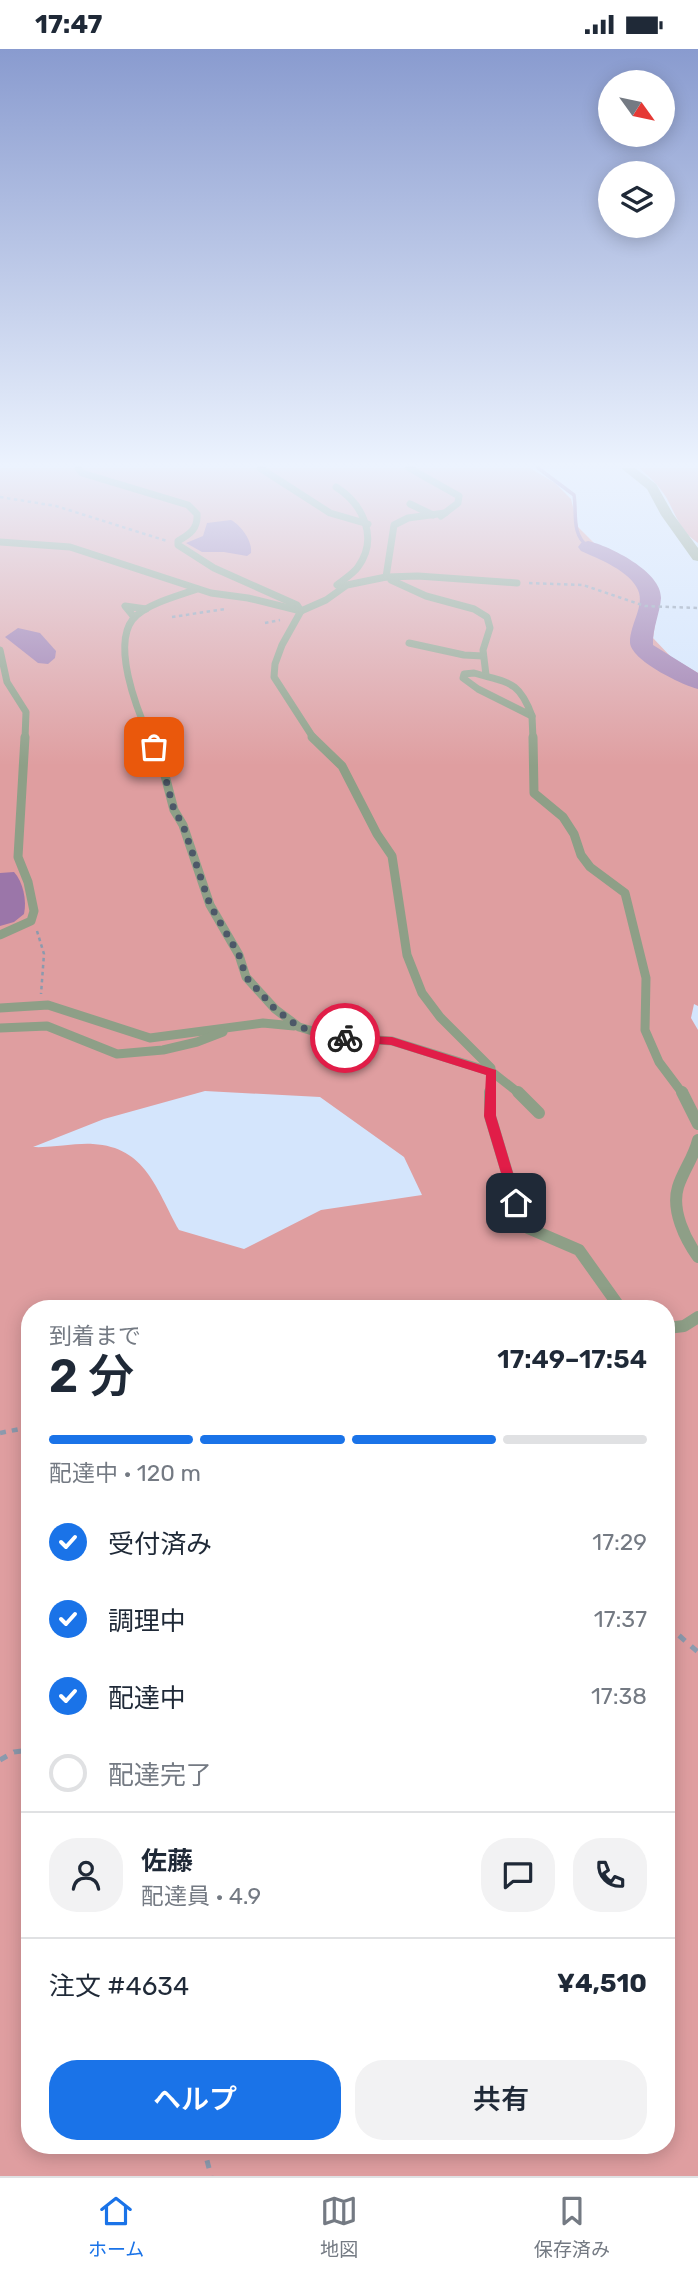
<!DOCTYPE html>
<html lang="ja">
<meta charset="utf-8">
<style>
body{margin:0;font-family:Rubik,"Noto Sans JP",sans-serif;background:#f2f2f3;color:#1f2937;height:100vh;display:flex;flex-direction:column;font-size:26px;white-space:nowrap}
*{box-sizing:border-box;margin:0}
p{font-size:23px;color:#747a83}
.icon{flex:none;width:38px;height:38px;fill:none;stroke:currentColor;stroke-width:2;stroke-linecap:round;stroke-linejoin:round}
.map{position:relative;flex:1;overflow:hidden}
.sheet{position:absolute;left:21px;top:1251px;width:654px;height:854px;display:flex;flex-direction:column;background:#fff;border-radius:28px;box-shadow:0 4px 18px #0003}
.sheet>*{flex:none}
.needle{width:46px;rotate:123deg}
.tools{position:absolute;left:598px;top:21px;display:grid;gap:14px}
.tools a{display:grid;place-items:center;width:77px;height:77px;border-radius:50%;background:#fff;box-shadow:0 4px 18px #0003;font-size:35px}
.pin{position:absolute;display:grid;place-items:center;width:60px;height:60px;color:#fff;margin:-30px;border-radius:14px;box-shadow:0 4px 10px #0006}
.courier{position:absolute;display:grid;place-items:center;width:70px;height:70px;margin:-35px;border:5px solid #e11d48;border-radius:50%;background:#fff;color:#222;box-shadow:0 2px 9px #0007}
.overview em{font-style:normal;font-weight:600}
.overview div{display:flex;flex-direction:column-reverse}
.overview{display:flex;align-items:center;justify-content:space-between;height:119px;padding:0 28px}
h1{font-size:46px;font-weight:600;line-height:52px}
.bar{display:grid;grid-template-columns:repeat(4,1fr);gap:10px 7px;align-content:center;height:84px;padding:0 28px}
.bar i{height:9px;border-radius:5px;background:#e0e1e3}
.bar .current{background:#1a73e8}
.bar p{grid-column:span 4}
.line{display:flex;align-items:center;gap:18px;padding:0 28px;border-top:2px solid #e0e1e3}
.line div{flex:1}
.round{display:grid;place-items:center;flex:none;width:74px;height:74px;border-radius:28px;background:#f2f2f3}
ol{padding:0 28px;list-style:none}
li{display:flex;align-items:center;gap:21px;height:77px}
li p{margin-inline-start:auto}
li .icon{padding:7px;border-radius:50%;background:#1a73e8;color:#fff;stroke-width:4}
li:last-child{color:#747a83}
li i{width:38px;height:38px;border:4px solid #e0e1e3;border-radius:50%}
.primary-button{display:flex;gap:14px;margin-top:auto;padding:14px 28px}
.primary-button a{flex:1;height:80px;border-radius:28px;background:#1a73e8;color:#fff;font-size:28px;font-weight:600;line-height:80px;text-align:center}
.primary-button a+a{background:#f2f2f3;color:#1f2937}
.status{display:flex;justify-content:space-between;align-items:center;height:49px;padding:0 35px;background:#fff;direction:ltr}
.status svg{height:19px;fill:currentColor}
.menu{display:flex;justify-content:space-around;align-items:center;height:98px;border-top:2px solid #e0e1e3;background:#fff;font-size:19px;color:#747a83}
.menu a{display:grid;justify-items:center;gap:4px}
.menu .current{color:#1a73e8}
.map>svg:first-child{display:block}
.green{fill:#df9ea0;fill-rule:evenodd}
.water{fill:#9b76a9}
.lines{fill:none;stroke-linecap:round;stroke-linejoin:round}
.stream{stroke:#9b76a9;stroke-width:3.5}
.river{fill:#9b76a9;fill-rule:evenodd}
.path-far2{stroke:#8c9aad;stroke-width:2.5;stroke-dasharray:3.5 3.5;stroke-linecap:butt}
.path-far1{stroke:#8c9aad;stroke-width:4.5;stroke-dasharray:6 6;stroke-linecap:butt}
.path{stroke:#8c9aad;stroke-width:5;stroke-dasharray:8 8;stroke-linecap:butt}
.lane-far2{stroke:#8e9f87;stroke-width:7}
.lane-far1{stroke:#8e9f87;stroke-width:9}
.lane{stroke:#8e9f87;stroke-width:12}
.street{fill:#8e9f87;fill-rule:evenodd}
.route{fill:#e11d48}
.done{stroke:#4d5868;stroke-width:7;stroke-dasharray:0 12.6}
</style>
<div class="status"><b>17:47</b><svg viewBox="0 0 49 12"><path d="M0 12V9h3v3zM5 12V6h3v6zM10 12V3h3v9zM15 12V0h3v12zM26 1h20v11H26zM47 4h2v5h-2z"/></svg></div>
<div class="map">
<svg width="698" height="2127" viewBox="0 0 698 2127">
<rect width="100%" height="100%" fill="#d4e5fc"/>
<!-- green -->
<g class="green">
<path d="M0 419H530L555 434 571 450 578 478 600 500 643 528 657 563 653 589 671 608 698 624V957L694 955 691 969 698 981V2127H0ZM205 1042 320 1048 404 1108 422 1146 321 1161 244 1200 179 1181C156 1140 146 1098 93 1095 73 1094 53 1099 33 1098L104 1070ZM30 1260H667V2096H30Z"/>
<path d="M639 419H698V494C680 482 676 466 666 448 660 438 649 427 639 419Z"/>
</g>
<!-- water -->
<g class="water">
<path d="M231 471C241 476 253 493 251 504L247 507 224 503H202L186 494 203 487 207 474Z"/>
<polygon points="18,579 40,584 56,602 55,609 48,615 38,614 5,588"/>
<path d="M14 823C23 833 27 851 24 865L14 873 0 877V824Z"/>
</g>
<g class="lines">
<!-- stream -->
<path class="stream" d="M538 419 574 446C577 466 571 484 588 498"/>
<!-- river -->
<path class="river" d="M588 492C610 497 662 523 661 549 660 564 652 580 653 596L698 624V640C682 636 630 611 630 593 630 575 645 557 638 541 630 522 599 510 581 502L578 498 581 494Z"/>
<!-- path-far2 -->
<g class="path-far2">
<polyline points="0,448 56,457 167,492"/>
<polyline points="529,534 583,536 645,557 698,559"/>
<polyline points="172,568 225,560"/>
<polyline points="265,574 280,571"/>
<polyline points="37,882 44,905 41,945"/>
</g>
<!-- path-far1 -->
<polyline class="path-far1" points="0,1384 30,1378"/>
<!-- path -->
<g class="path">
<polyline points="667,1576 698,1603"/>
<polyline points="0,1711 14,1703 30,1701"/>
<polyline points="203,2096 211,2127"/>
</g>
<!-- lane-far2 -->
<g class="lane-far2">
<path d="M78 419 82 424 188 456 197 465C198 480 190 485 178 492V496L214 519 297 556 301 562 282 596 275 615 274 628 314 690"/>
<polyline points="260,419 330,464 368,475"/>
<polyline points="409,419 459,447 458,454 441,467"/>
<path d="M336 438C363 455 379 489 358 518 353 525 344 530 337 536"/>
<polyline points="410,455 433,466"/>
<polyline points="0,493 70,498 211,544 248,549 301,562 326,551 347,536 386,528 418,527 517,534"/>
<polyline points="386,528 394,476 408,469 445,464"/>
<polyline points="391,531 426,547 474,560 487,568 490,579 483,601 486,626"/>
<polyline points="134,568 125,557 146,560"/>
<polyline points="409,594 464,606 483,607"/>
<polyline points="0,601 7,633 26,663 25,690"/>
<path d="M474 624C508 634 519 631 532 667L478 640 463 629 464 625Z"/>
<polyline points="532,667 533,690"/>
<path d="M150 690C138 663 108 590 137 566 153 553 178 547 197 540"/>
</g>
<!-- lane-far1 -->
<g class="lane-far1">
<polyline points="150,688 162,715 174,761 183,776 210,856 239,906 246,928 275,960 299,978 333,988 392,992 492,1023 520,1045"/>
<polyline points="312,688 342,717 377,785 392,807 407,906 422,944 440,968 491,1019 490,1045"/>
<polyline points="533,688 534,744 563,768 574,785 581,806 590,818 625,844 646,929 645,981 659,1013 683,1045"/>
<polyline points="0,886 31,872 34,862 28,833 18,808 25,688"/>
<polyline points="0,959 48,956 150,989 263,974 294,977"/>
<polyline points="0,979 47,977 117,1005 163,1001 197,993 223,983"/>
</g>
<!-- lane -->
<g class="lane">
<polyline points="490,1043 490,1067 520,1167 528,1179 579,1201 621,1260"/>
<polyline points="518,1043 539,1064"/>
<polyline points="682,1043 698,1075"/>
<path d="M698 1091C694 1108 683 1122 678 1138 671 1161 685 1190 698 1208"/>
<polyline points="667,1279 684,1277 698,1268"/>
</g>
<!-- street -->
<polygon class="street" points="621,419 635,419 656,435 673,465 698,499 698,512 693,511 661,466 647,440"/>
</g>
<!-- sky -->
<linearGradient id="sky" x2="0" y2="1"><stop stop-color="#899bcf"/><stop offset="0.58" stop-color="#ecf3fe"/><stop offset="1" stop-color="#ecf3fe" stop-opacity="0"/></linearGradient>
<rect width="698" height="717" fill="url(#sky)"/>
<!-- route -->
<polygon class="route" points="345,986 392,988 496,1021 496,1067 522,1154 520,1158 511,1158 510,1154 484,1067 486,1026 391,996 341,992 341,987"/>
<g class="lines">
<!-- done -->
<polyline class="done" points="154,698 162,716 174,761 183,776 210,856 239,906 246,928 275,960 299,978 345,989"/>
</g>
</svg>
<div class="tools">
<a><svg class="needle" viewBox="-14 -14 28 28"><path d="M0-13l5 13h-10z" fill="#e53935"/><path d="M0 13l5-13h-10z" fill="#747a83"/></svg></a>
<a><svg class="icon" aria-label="layers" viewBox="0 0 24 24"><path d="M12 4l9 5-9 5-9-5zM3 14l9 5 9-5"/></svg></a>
</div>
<div class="pin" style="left:154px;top:698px;background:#ea580c"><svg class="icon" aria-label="bag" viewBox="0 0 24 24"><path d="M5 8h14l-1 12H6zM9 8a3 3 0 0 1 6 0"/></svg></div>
<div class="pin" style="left:516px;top:1154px;background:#1f2937"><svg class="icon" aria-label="home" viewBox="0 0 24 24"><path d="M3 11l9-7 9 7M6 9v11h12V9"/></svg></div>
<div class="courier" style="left:345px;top:989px"><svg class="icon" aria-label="bike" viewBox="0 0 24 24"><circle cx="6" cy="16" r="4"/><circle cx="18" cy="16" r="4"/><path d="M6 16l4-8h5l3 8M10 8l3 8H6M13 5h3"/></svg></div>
<section class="sheet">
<div class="overview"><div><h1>2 分</h1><p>到着まで</p></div><em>17:49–17:54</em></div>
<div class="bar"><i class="current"></i><i class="current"></i><i class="current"></i><i></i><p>配達中 · 120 m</p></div>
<ol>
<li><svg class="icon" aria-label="check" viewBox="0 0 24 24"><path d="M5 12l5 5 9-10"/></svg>受付済み<p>17:29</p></li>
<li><svg class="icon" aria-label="check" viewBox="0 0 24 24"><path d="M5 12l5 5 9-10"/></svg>調理中<p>17:37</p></li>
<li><svg class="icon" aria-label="check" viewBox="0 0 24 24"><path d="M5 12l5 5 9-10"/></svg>配達中<p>17:38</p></li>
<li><i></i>配達完了</li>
</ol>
<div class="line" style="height:126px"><a class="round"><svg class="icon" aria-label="person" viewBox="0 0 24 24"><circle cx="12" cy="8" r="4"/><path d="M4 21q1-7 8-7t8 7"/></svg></a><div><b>佐藤</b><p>配達員 · 4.9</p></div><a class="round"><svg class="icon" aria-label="chat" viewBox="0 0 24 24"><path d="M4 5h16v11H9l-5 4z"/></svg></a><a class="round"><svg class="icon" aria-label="phone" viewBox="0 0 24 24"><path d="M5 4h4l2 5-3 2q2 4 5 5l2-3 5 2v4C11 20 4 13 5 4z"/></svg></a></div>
<div class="line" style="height:91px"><div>注文 #4634</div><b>¥4,510</b></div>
<div class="primary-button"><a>ヘルプ</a><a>共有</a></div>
</section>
</div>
<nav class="menu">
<a class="current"><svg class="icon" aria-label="home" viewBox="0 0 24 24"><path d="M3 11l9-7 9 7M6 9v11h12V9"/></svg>ホーム</a>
<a><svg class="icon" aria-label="map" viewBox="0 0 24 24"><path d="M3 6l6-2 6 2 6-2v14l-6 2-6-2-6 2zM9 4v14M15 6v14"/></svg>地図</a>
<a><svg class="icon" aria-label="saved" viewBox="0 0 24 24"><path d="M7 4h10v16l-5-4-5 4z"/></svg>保存済み</a>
</nav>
